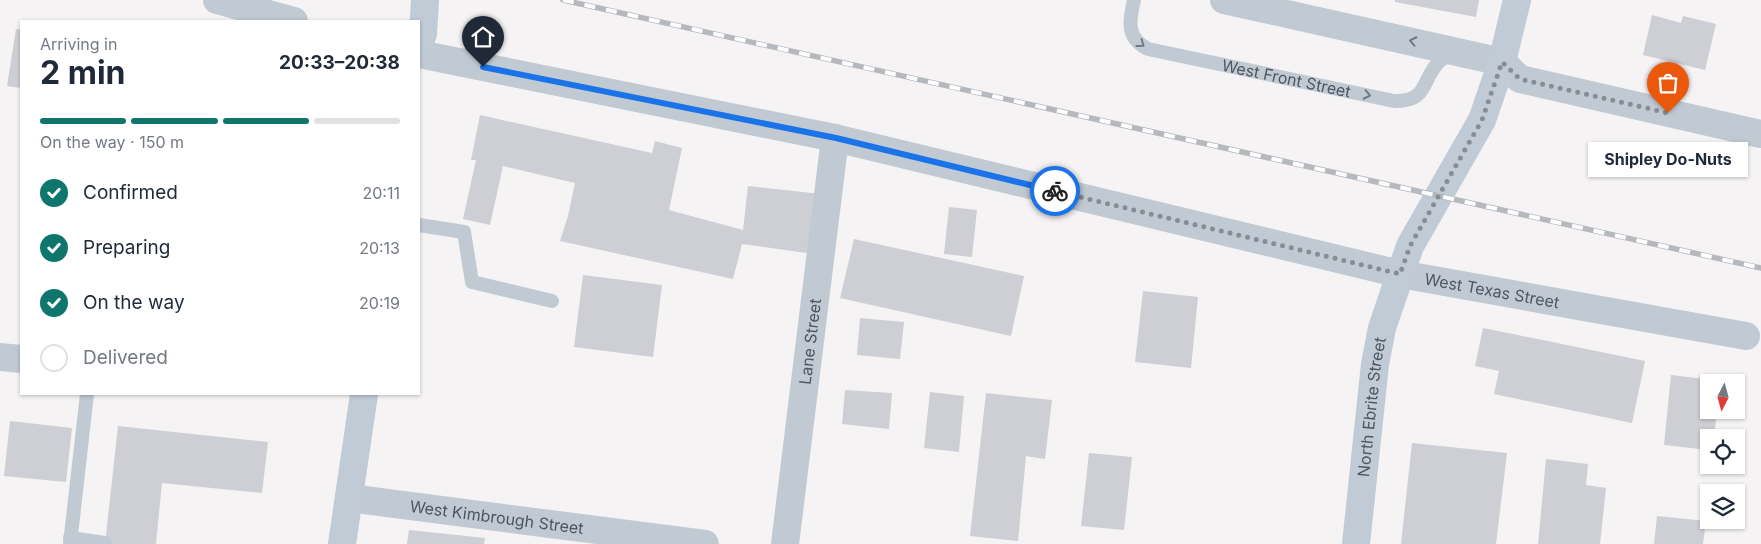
<!DOCTYPE html>
<meta charset="utf-8">
<style>
body{margin:0;font-family:Inter,sans-serif;background:#f2f2f3;color:#1f2937;height:100vh;display:flex;flex-direction:column;font-size:19px;white-space:nowrap}
*{box-sizing:border-box;margin:0}
p{font-size:16px;color:#747a83}
.icon{flex:none;width:28px;height:28px;fill:none;stroke:currentColor;stroke-width:2;stroke-linecap:round;stroke-linejoin:round}
.map{position:relative;flex:1;overflow:hidden}
.sheet{position:absolute;left:20px;top:20px;width:400px;height:375px;display:flex;flex-direction:column;background:#fff;border-radius:0px;box-shadow:0 1px 4px #0004}
.sheet>*{flex:none}
.needle{width:32px;rotate:186deg}
.buttons{position:absolute;left:1700px;top:374px;display:grid;gap:10px}
.buttons a{display:grid;place-items:center;width:45px;height:45px;border-radius:0px;background:#fff;box-shadow:0 1px 4px #0004;font-size:25px}
.pin{position:absolute;display:grid;place-items:center;width:42px;height:42px;color:#fff;margin:-51px -21px;border-radius:50% 50% 50% 0;rotate:-45deg;box-shadow:0 0 5px #0007}
.pin .icon{rotate:45deg}
.courier{position:absolute;display:grid;place-items:center;width:50px;height:50px;margin:-25px;border:4px solid #1a73e8;border-radius:50%;background:#fff;color:#222;box-shadow:0 1px 6px #0007}
.bubble{position:absolute;height:35px;border-radius:0px;background:#fff;box-shadow:0 1px 4px #0004;font-size:16px;font-weight:700;line-height:35px;text-align:center}
.overview em{font-style:normal;font-weight:700}
.overview div{display:flex;flex-direction:column-reverse}
.overview{display:flex;align-items:center;justify-content:space-between;height:85px;padding:0 20px}
h1{font-size:32px;font-weight:700;line-height:38px}
.bar{display:grid;grid-template-columns:repeat(4,1fr);gap:8px 5px;align-content:center;height:60px;padding:0 20px}
.bar i{height:6px;border-radius:4px;background:#e0e1e3}
.bar .selected{background:#0f766e}
.bar p{grid-column:span 4}
ol{padding:0 20px;list-style:none}
li{display:flex;align-items:center;gap:15px;height:55px}
li p{margin-inline-start:auto}
li .icon{padding:5px;border-radius:50%;background:#0f766e;color:#fff;stroke-width:4}
li:last-child{color:#747a83}
li i{width:28px;height:28px;border:2px solid #e0e1e3;border-radius:50%}
.map>svg:first-child{display:block}
.building{fill:#cdcfd5}
.lines{fill:none;stroke-linecap:round;stroke-linejoin:round}
.lane{stroke:#c1cad2;stroke-width:14}
.street{stroke:#c1cad2;stroke-width:28}
.secondary{stroke:#c1cbd6;stroke-width:28}
.rail-casing{stroke:#b5b8bd;stroke-width:5.5}
.rail{stroke:#fff;stroke-width:4;stroke-dasharray:11;stroke-linecap:butt}
.oneway{stroke:#6e7983}
.done{stroke:#868d94;stroke-width:5;stroke-dasharray:0 9}
.route{stroke:#1a73e8;stroke-width:6}
.labels{text-anchor:middle;dominant-baseline:central;stroke-width:5;stroke-linejoin:round;paint-order:stroke}
.street-label{font-size:16px;fill:#4a5661;stroke:#fff}
</style>
<div class="map">
<svg width="1761" height="544" viewBox="0 0 1761 544">
<rect width="100%" height="100%" fill="#f5f3f3"/>
<!-- building -->
<g class="building">
<polygon points="1395,0 1479,0 1476,17 1395,2"/>
<polygon points="1652,15 1681,23 1683,16 1716,24 1705,70 1643,55"/>
<polygon points="16,29 21,30 21,88 7,86"/>
<polygon points="480,115 652,153 655,141 682,148 669,210 743,230 748,186 821,194 814,254 742,244 733,279 560,241 568,216 575,183 503,166 490,225 463,219 476,160 471,160"/>
<polygon points="949,207 977,210 972,257 944,254"/>
<polygon points="854,239 1024,276 1011,336 840,298"/>
<polygon points="583,275 662,285 653,357 574,347"/>
<polygon points="1143,291 1198,297 1191,368 1135,362"/>
<polygon points="860,318 904,322 900,359 857,355"/>
<polygon points="1483,328 1645,361 1632,423 1494,394 1499,371 1475,366"/>
<polygon points="1671,375 1720,381 1720,382 1709,382 1709,410 1717,410 1714,438 1709,438 1709,450 1664,445"/>
<polygon points="845,390 892,393 889,429 842,424"/>
<polygon points="930,392 964,396 959,452 924,448"/>
<polygon points="986,393 1052,400 1045,459 1026,456 1018,541 970,536"/>
<polygon points="10,421 72,428 66,482 4,476"/>
<polygon points="118,426 268,442 262,493 162,483 156,544 105,544"/>
<polygon points="1412,443 1507,453 1496,544 1401,544"/>
<polygon points="1089,453 1132,457 1124,530 1081,526"/>
<polygon points="1546,459 1588,464 1586,485 1606,488 1600,544 1538,544"/>
<polygon points="1657,516 1706,521 1703,544 1654,544"/>
<polygon points="409,530 485,538 484,544 407,544"/>
</g>
<g class="lines">
<!-- lane -->
<g class="lane">
<path id="s1" d="M1134 0C1129 21 1126 38 1148 49L1394 101C1428 102 1421 81 1438 63 1442 58 1448 56 1455 53"/>
<polyline points="419,225 464,232 472,282 552,301"/>
<polyline points="70,538 105,543"/>
<polyline points="70,544 87,394"/>
</g>
<!-- street -->
<g class="street">
<polyline points="217,0 294,21"/>
<polyline points="1224,0 1502,62 1520,79 1761,134"/>
<path id="s2" d="M419 54 835 138 1400 274 1746 336"/>
<polyline points="0,357 21,359"/>
<path id="s3" d="M349 498 705 544"/>
<path id="s4" d="M785 544 835 138"/>
</g>
<!-- secondary -->
<g class="secondary">
<polyline points="419,43 423,34 425,0"/>
<polyline points="342,544 364,394"/>
<path id="s5" d="M1356 544 1375 364 1382 328 1410 246 1482 120 1502 62 1517 0"/>
</g>
<defs>
<polyline id="rail" points="563,0 1761,268"/>
</defs>
<!-- rail casing -->
<use href="#rail" class="rail-casing"/>
<!-- rail -->
<use href="#rail" class="rail"/>
</g>
<!-- one-way arrows -->
<defs><path id="oneway-chevron" d="M-2-3.5L2.5 0L-2 3.5" fill="none" stroke-width="1.6" stroke-linecap="round" stroke-linejoin="round" transform="scale(1.25)"/></defs>
<g class="oneway">
<use href="#oneway-chevron" transform="translate(1413 41) rotate(-168)"/>
<use href="#oneway-chevron" transform="translate(1141 44) rotate(36)"/>
<use href="#oneway-chevron" transform="translate(1367 95) rotate(12)"/>
</g>
<g class="lines">
<!-- done -->
<polyline class="done" points="1055,191 1400,274 1410,246 1482,120 1502,62 1520,79 1668,113"/>
<!-- route -->
<polyline class="route" points="483,67 836,138 1055,191"/>
</g>
<g class="labels">
<!-- street labels -->
<g class="street-label">
<text stroke="none"><textPath href="#s1" startOffset="198">West Front Street</textPath></text>
<text stroke="none"><textPath href="#s2" startOffset="1099">West Texas Street</textPath></text>
<text stroke="none"><textPath href="#s4" startOffset="204">Lane Street</textPath></text>
<text stroke="none"><textPath href="#s5" startOffset="138">North Ebrite Street</textPath></text>
<text stroke="none"><textPath href="#s3" startOffset="149">West Kimbrough Street</textPath></text>
</g>
</g>
</svg>
<div class="buttons">
<a><svg class="needle" viewBox="-14 -14 28 28"><path d="M0-13l5 13h-10z" fill="#e53935"/><path d="M0 13l5-13h-10z" fill="#747a83"/></svg></a>
<a><svg class="icon" aria-label="locate" viewBox="0 0 24 24"><circle cx="12" cy="12" r="6"/><path d="M12 2v4M12 18v4M2 12h4M18 12h4"/></svg></a>
<a><svg class="icon" aria-label="layers" viewBox="0 0 24 24"><path d="M12 4l9 5-9 5-9-5zM3 14l9 5 9-5"/></svg></a>
</div>
<div class="pin" style="left:1668px;top:113px;background:#ea580c"><svg class="icon" aria-label="bag" viewBox="0 0 24 24"><path d="M5 8h14l-1 12H6zM9 8a3 3 0 0 1 6 0"/></svg></div>
<div class="pin" style="left:483px;top:67px;background:#1f2937"><svg class="icon" aria-label="home" viewBox="0 0 24 24"><path d="M3 11l9-7 9 7M6 9v11h12V9"/></svg></div>
<div class="courier" style="left:1055px;top:191px"><svg class="icon" aria-label="bike" viewBox="0 0 24 24"><circle cx="6" cy="16" r="4"/><circle cx="18" cy="16" r="4"/><path d="M6 16l4-8h5l3 8M10 8l3 8H6M13 5h3"/></svg></div>
<div class="bubble" style="left:1588px;top:142px;width:160px">Shipley Do-Nuts</div>
<section class="sheet">
<div class="overview"><div><h1>2 min</h1><p>Arriving in</p></div><em>20:33–20:38</em></div>
<div class="bar"><i class="selected"></i><i class="selected"></i><i class="selected"></i><i></i><p>On the way · 150 m</p></div>
<ol>
<li><svg class="icon" aria-label="check" viewBox="0 0 24 24"><path d="M5 12l5 5 9-10"/></svg>Confirmed<p>20:11</p></li>
<li><svg class="icon" aria-label="check" viewBox="0 0 24 24"><path d="M5 12l5 5 9-10"/></svg>Preparing<p>20:13</p></li>
<li><svg class="icon" aria-label="check" viewBox="0 0 24 24"><path d="M5 12l5 5 9-10"/></svg>On the way<p>20:19</p></li>
<li><i></i>Delivered</li>
</ol>
</section>
</div>
